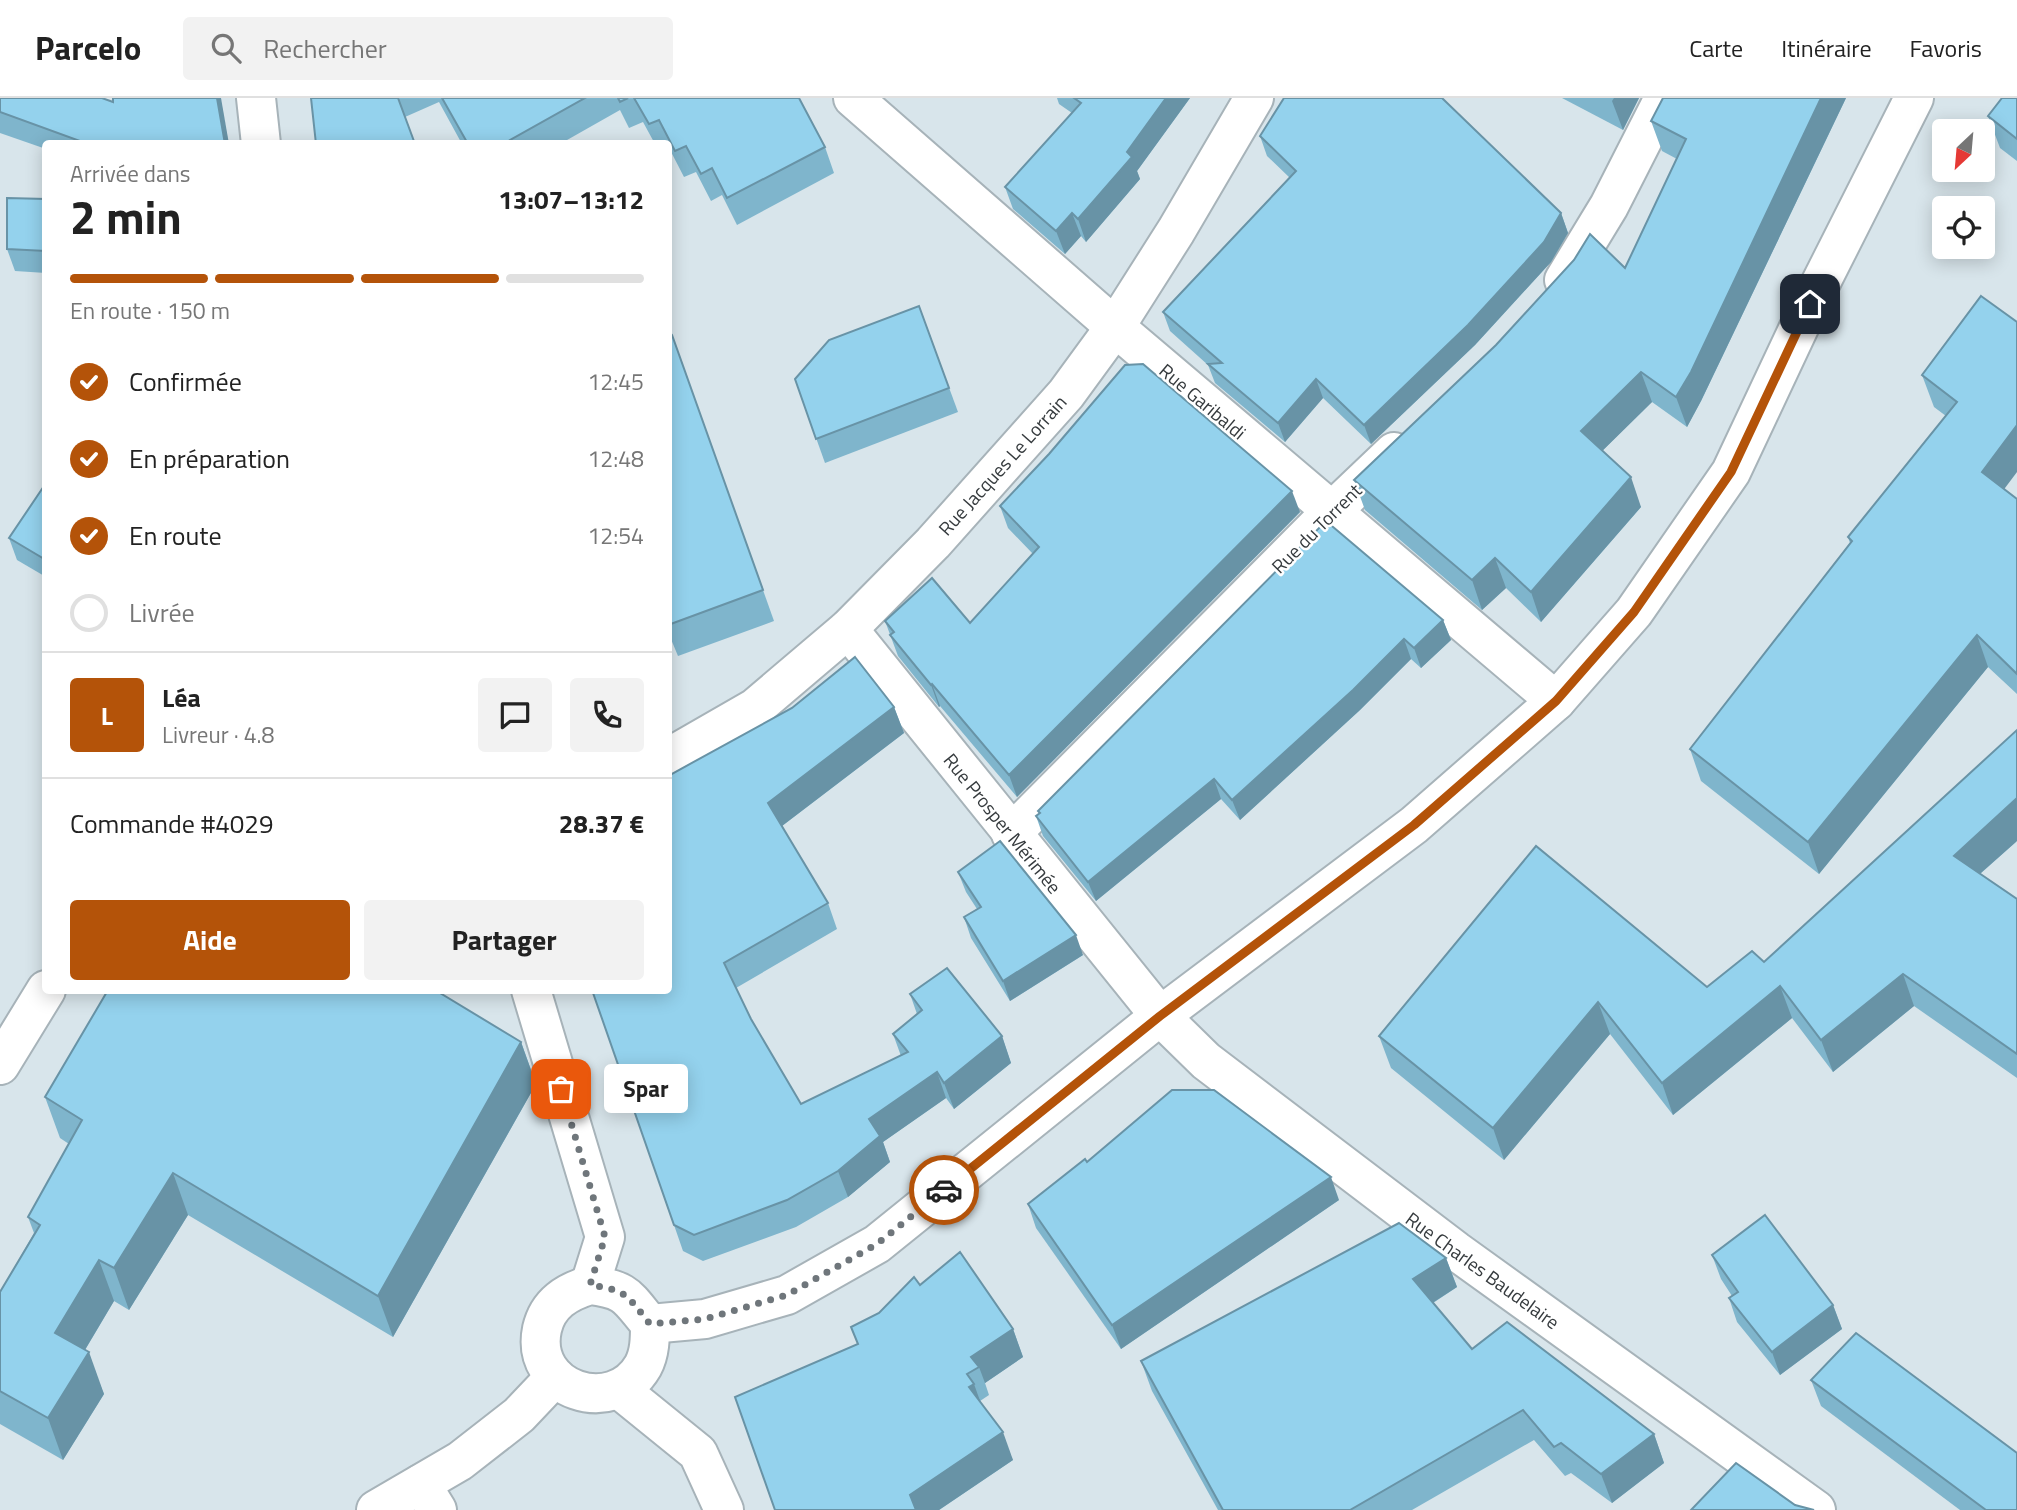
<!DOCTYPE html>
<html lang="fr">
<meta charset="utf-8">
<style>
body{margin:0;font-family:"Titillium Web",sans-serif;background:#f2f2f2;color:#222;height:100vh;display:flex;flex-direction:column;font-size:26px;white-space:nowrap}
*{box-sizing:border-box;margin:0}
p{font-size:23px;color:#767676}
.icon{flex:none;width:38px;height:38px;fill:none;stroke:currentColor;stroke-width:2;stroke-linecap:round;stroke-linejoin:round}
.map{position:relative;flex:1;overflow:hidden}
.details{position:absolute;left:42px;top:42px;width:630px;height:854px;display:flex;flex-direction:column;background:#fff;border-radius:7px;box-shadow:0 4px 18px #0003}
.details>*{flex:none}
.needle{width:46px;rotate:206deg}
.fabs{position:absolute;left:1932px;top:21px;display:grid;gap:14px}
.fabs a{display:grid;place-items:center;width:63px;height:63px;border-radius:7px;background:#fff;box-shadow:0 4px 18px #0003;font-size:35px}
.pin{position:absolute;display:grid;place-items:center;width:60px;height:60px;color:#fff;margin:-30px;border-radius:14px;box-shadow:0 4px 10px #0006}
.courier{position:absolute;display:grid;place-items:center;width:70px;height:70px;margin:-35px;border:5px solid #b45309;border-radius:50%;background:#fff;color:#222;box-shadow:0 2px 9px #0007}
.bubble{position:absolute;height:49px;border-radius:7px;background:#fff;box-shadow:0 4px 18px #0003;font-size:23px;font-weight:700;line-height:49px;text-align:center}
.headline em{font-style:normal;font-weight:700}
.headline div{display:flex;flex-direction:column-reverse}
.headline{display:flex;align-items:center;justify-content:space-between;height:119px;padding:0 28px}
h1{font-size:46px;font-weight:700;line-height:52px}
.bar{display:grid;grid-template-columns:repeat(4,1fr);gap:10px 7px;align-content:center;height:84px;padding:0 28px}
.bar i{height:9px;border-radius:5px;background:#e0e0e0}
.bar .current{background:#b45309}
.bar p{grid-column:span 4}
.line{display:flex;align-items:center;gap:18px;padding:0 28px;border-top:2px solid #e0e0e0}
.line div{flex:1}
.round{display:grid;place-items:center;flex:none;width:74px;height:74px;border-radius:7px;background:#f2f2f2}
ol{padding:0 28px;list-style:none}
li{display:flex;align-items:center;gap:21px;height:77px}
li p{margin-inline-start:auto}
li .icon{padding:7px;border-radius:50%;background:#b45309;color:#fff;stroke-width:4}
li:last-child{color:#767676}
li i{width:38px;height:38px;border:4px solid #e0e0e0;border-radius:50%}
.primary-button{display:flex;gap:14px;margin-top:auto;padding:14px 28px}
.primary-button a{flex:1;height:80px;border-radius:7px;background:#b45309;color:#fff;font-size:28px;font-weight:700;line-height:80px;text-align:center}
.primary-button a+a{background:#f2f2f2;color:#222}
header{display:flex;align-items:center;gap:42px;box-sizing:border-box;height:98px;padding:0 35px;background:#fff;border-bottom:2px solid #e0e0e0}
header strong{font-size:33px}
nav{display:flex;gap:38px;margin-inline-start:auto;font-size:24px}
.search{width:490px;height:63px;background:#f2f2f2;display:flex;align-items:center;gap:18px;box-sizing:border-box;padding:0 24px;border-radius:7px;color:#767676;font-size:26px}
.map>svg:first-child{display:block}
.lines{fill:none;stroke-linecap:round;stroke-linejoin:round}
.minor-casing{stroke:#a7b3b9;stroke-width:42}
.major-casing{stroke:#a7b3b9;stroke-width:42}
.minor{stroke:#fff;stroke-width:38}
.major{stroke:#fff;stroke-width:38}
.wall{fill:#7fb5cc}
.shaded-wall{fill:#6893a6}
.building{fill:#94d2ed;stroke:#6893a6;stroke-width:2}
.done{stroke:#6f767b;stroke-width:7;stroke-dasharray:0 12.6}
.route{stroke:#b45309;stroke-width:9}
.labels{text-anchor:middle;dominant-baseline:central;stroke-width:5;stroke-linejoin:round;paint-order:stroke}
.street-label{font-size:19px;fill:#363b3e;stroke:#fff}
</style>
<header>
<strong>Parcelo</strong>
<div class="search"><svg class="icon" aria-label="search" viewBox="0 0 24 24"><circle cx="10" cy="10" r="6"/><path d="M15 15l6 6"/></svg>Rechercher</div>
<nav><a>Carte</a><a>Itinéraire</a><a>Favoris</a></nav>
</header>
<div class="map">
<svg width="2017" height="1412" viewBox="0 0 2017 1412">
<rect width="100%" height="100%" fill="#d8e5eb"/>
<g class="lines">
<defs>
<g id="minor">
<polyline points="256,0 261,46"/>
<polyline points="853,0 1115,229 1556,603"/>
<polyline points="1564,182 1609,108 1664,0"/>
<polyline points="848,531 1160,918 1206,963 1456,1153 1816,1412"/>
<polyline points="668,660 755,610 848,531 933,445 1066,296 1115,229 1176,133 1254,0"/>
<polyline points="1011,736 1332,413 1394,354"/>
<polyline points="531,892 605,1139 590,1187"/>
<polyline points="0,967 46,892"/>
<polyline points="619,1291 698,1355 724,1412"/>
<polyline points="421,1386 437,1412"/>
</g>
<g id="major">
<path d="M590 1187C628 1192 627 1199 650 1226 650 1240 650 1255 643 1268 613 1320 529 1292 542 1231 548 1205 567 1194 590 1187Z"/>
<polyline points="650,1226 705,1221 787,1197 877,1146 1160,918 1414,727 1556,603 1634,514 1731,374 1810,206 1914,0"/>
<polyline points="376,1412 460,1363 519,1317 555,1279"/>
</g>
</defs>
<!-- minor casing -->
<use href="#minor" class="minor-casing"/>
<!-- major casing -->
<use href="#major" class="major-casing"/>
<!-- minor -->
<use href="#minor" class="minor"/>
<!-- major -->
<use href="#major" class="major"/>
</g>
<!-- wall -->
<g class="wall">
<polygon points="0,0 113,4 229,46 46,46 46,51 0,35"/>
<polygon points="311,0 799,0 825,49 834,75 737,127 722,97 711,103 696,74 684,79 668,48 668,46 655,46 643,24 629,30 620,12 560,46 462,46 439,4 405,19"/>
<polygon points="1057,0 1190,0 1137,73 1140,81 1086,144 1081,138 1065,156 1013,111 1005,89 1072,15 1059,6"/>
<polygon points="1562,0 1639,0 1623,32"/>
<polygon points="1846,0 1701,303 1687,329 1652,304 1602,353 1641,409 1541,524 1506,490 1482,512 1365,412 1354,382 1625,170 1677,61 1662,53 1651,23"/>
<polygon points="2017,0 2017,63 2000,50 1988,18"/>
<polygon points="1260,38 1561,115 1568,135 1551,164 1475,247 1371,346 1323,300 1285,344 1215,285 1208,267 1170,233 1163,214 1290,80 1267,58"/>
<polygon points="46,101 46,175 15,173 7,151"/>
<polygon points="1981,198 2004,391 2017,401 2017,596 1988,569 1819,776 1701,683 1690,651 1850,445 1848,439 1946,318 1934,309 1922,277"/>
<polygon points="919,208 958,314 825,365 795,281"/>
<polygon points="668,232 672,237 774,523 678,558 668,534"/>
<polygon points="46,385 46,479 17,462 9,440"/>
<polygon points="1000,408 1300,414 1017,699 940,608 939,609 898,558 885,523 970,525 1033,456 1008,430"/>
<polygon points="1443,522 1451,542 1421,570 1411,561 1360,612 1240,722 1221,701 1096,803 1043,738 1036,718 1039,716 1038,713"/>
<polygon points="894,609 904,635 782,728 828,805 837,831 736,890 751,921 801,1006 901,958 893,936 917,916 910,896 1002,938 1011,965 954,1011 946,1000 883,1044 890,1064 848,1099 796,1129 703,1163 683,1153 674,1127 668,678"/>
<polygon points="2017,743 1980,776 2017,801 2017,980 1914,908 1833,974 1792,920 1673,1017 1610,936 1504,1062 1391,970 1379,938 1707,889 1764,864"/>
<polygon points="958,774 1083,857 1010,903 971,840 964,819 977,811 966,794"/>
<polygon points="521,944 536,986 393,1239 188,1117 129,1212 114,1203 85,1252 104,1296 63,1362 0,1326 0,1194 34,1135 28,1119 69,1046 60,1040 45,999"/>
<polygon points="1087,1064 1339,1102 1121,1251 1036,1130 1028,1106"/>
<polygon points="1712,1157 1833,1207 1842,1231 1780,1277 1737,1224 1729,1200 1732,1198 1721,1181"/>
<polygon points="1446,1160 1457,1189 1433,1205 1472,1251 1654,1336 1664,1365 1612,1405 1571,1375 1565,1378 1534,1342 1412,1412 1218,1412 1152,1293 1141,1263"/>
<polygon points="920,1187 1013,1231 1023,1259 985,1285 989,1297 980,1303 1013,1362 939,1412 775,1412 857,1246 879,1215"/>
<polygon points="1811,1282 2017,1412 1960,1412 1821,1308"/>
</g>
<!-- shaded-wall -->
<g class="shaded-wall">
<polygon points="217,0 221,0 229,46 225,46"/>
<polygon points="1166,0 1190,0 1137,73 1140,81 1086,144 1078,121"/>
<polygon points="1614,0 1639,0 1623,32 1612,3"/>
<polygon points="1821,0 1846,0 1701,303 1687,329 1676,299"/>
<polygon points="1072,115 1081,138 1065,156 1056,133"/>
<polygon points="1561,115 1568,135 1551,164 1475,247 1371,346 1364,327"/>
<polygon points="1641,274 1652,304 1592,363 1581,333"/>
<polygon points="1316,281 1323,300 1285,344 1278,325"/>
<polygon points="2017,327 2017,374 1993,406 1982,374"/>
<polygon points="1631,379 1641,409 1541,524 1531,494"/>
<polygon points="1292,393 1300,414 1017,699 1009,677"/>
<polygon points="1495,460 1506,490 1482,512 1472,482"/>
<polygon points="1443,522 1451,542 1421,570 1414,550"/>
<polygon points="1977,537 1988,569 1819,776 1808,744"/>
<polygon points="1404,541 1411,561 1360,612 1240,722 1232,702"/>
<polygon points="932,586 940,608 939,609 931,587"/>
<polygon points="894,609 904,635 778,731 768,705"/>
<polygon points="1214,681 1221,701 1096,803 1088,784"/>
<polygon points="2017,700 2017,743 1965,789 1954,758"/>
<polygon points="1076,837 1083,857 1010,903 1003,883"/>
<polygon points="1903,876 1914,908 1833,974 1821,942"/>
<polygon points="1780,888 1792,920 1673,1017 1662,985"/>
<polygon points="1598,904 1610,936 1504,1062 1493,1030"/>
<polygon points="1002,938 1011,965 954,1011 944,985"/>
<polygon points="521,944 536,986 393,1239 378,1198"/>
<polygon points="937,974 946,1000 883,1044 890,1064 848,1099 838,1073 869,1021"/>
<polygon points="173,1075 188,1117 129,1212 114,1170"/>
<polygon points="1331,1079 1339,1102 1121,1251 1112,1227"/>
<polygon points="1446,1160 1457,1189 1423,1211 1413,1181"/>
<polygon points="99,1162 114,1203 70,1277 55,1235"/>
<polygon points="1833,1207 1842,1231 1780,1277 1772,1254"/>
<polygon points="1013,1231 1023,1259 985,1285 979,1269 971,1259"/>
<polygon points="89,1254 104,1296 63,1362 48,1320"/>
<polygon points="974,1286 984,1314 969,1289"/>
<polygon points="1003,1334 1013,1362 939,1412 916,1412 910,1397"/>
<polygon points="1654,1336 1664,1365 1612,1405 1601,1376"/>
</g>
<!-- building -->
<g class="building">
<polygon points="0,0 102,0 113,4 113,0 217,0 225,46 88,46 0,14"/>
<polygon points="311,0 398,0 415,46 316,46"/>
<polygon points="442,0 585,0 503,46 468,46"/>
<polygon points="618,0 628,0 620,4"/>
<polygon points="634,0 799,0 825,49 727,100 712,70 701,76 686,48 675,53 659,22 649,26"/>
<polygon points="1074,0 1166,0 1127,54 1132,59 1078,121 1072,115 1056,133 1005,89 1081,5"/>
<polygon points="1284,0 1442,0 1561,115 1544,144 1468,227 1364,327 1316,281 1278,325 1208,266 1222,265 1163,214 1296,73 1260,38"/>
<polygon points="1663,0 1821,0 1691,274 1676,299 1641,274 1581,333 1631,379 1531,494 1495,460 1472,482 1354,382 1496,247 1574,162 1590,136 1625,170 1686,41 1651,23"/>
<polygon points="2002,0 2017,0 2017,41 1988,18"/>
<polygon points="7,100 46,101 46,153 7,151"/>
<polygon points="1981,198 2017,224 2017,327 1982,374 2017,401 2017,576 1977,537 1808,744 1690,651 1852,443 1848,439 1957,304 1922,277"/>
<polygon points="919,208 949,290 816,341 795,281 829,242"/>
<polygon points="668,232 672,237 763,492 668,527"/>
<polygon points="1143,266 1292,393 1009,677 932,586 931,587 890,537 894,534 885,523 932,480 970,525 1039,449 1000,408 1049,356 1125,267"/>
<polygon points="46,385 46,462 9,440"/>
<polygon points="1326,423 1443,522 1414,550 1404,541 1353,592 1232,702 1214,681 1088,784 1036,718 1040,715 1038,713"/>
<polygon points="855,559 894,609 768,705 828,805 724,865 751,921 801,1006 908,954 893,936 922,912 910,896 947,870 1002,938 944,985 937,974 869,1021 880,1038 838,1073 787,1102 694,1137 674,1127 592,892 668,892 668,678 792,610"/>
<polygon points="2017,632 2017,700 1954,758 2017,801 2017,956 1903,876 1821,942 1780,888 1662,985 1598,904 1493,1030 1379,938 1536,748 1707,889 1752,853 1764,864"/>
<polygon points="1000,743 1076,837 1003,883 964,819 981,809 958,774"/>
<polygon points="108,892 435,892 521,944 378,1198 173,1075 114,1170 99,1162 55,1235 89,1254 48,1320 0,1293 0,1194 40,1127 28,1119 82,1022 45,999"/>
<polygon points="1172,992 1214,992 1331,1079 1112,1227 1028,1106 1085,1061 1087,1064"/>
<polygon points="1765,1117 1833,1207 1772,1254 1729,1200 1738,1194 1712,1157"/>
<polygon points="1399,1125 1446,1160 1413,1181 1472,1251 1507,1224 1654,1336 1601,1376 1561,1345 1554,1349 1523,1312 1350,1412 1223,1412 1141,1263"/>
<polygon points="960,1154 1013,1231 971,1259 979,1269 967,1276 974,1286 969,1289 1003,1334 910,1397 916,1412 775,1412 735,1299 858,1246 851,1229 879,1215 914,1179 920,1187"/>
<polygon points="1856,1235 2017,1355 2017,1412 1986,1412 1811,1282"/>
<polygon points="1736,1365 1795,1407 1814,1412 1691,1412"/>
</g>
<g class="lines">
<!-- done -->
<path class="done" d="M561 991 605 1139 590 1187C628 1192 627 1198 650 1226L705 1221 787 1197 877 1146 944 1092"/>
<!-- route -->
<polyline class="route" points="944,1092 1160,918 1414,727 1556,603 1634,514 1731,374 1810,206"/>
</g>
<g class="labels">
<!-- street labels -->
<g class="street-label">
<text transform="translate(1203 303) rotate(40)">Rue Garibaldi</text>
<text transform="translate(1002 367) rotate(-48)">Rue Jacques Le Lorrain</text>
<text transform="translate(1316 430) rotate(-45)">Rue du Torrent</text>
<text transform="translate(1003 725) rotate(51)">Rue Prosper Mérimée</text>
<text transform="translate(1483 1172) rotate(36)">Rue Charles Baudelaire</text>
</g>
</g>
</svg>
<div class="fabs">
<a><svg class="needle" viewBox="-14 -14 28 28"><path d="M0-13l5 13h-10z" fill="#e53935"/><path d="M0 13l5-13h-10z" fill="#767676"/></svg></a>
<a><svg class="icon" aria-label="locate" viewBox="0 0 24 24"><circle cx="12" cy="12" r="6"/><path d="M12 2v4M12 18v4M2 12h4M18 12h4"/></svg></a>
</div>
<div class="pin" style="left:561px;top:991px;background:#ea580c"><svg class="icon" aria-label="bag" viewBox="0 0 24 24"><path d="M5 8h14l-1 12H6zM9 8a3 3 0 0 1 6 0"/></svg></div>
<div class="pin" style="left:1810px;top:206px;background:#1f2937"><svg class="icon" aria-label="home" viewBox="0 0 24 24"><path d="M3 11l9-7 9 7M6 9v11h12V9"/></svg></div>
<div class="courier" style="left:944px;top:1092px"><svg class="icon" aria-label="car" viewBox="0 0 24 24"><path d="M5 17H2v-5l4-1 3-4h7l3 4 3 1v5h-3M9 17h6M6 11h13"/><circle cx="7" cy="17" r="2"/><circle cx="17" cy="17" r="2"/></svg></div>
<div class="bubble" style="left:604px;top:966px;width:84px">Spar</div>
<section class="details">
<div class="headline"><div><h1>2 min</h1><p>Arrivée dans</p></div><em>13:07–13:12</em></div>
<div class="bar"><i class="current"></i><i class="current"></i><i class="current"></i><i></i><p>En route · 150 m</p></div>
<ol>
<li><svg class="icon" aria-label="check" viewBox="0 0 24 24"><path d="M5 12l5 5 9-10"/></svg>Confirmée<p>12:45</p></li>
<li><svg class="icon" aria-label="check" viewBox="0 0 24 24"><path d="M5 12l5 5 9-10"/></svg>En préparation<p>12:48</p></li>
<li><svg class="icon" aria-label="check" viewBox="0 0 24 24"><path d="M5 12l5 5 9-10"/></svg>En route<p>12:54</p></li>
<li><i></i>Livrée</li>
</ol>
<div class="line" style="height:126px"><b class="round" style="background:#b45309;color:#fff">L</b><div><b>Léa</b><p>Livreur · 4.8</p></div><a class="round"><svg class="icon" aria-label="chat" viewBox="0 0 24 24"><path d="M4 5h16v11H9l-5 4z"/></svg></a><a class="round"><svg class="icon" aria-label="phone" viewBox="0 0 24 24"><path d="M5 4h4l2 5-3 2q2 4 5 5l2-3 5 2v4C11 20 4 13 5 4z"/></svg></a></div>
<div class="line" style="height:91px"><div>Commande #4029</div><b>28.37 €</b></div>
<div class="primary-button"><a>Aide</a><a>Partager</a></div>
</section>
</div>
